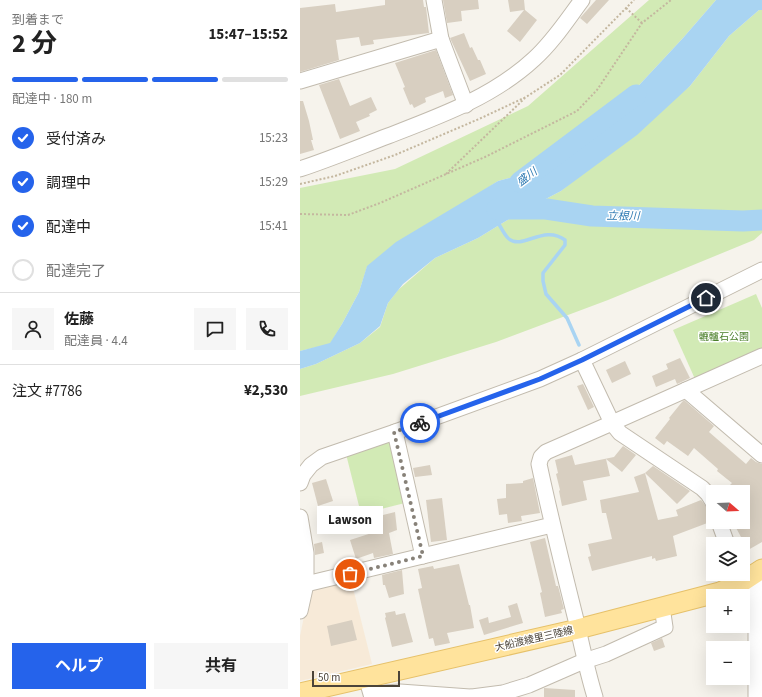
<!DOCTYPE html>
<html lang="ja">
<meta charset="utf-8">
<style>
body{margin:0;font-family:"Source Sans 3","Noto Sans JP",sans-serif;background:#f6f6f6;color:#222;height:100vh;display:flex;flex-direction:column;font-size:15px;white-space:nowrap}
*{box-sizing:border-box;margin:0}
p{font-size:13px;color:#767676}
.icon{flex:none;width:22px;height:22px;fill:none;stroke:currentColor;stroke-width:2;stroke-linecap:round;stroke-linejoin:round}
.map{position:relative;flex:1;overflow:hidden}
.drawer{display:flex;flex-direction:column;background:#fff;width:300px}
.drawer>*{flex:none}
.needle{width:26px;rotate:109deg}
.tools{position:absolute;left:406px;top:485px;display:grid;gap:8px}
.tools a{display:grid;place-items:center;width:44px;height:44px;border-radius:0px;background:#fff;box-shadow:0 4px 16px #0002;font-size:20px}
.scale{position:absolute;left:12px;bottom:10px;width:88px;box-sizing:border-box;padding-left:4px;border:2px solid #4b4439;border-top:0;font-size:11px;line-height:14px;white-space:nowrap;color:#4b4439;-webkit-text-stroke:3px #fff;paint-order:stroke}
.pin{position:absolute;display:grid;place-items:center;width:34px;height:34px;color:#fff;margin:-17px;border:2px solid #fff;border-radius:50%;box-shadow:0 1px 4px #0007}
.courier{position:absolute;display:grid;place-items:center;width:40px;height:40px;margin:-20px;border:3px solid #2563eb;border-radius:50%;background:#fff;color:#222;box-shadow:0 1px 5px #0007}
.bubble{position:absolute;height:28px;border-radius:0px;background:#fff;box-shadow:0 4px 16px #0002;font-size:13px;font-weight:700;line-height:28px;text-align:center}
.overview em{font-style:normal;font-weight:700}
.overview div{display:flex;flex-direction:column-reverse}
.overview{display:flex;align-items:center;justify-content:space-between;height:68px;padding:0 12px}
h1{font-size:26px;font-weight:700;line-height:30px}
.bar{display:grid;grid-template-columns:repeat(4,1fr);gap:6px 4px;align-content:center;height:48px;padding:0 12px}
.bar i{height:5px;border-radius:3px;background:#e0e0e0}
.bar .current{background:#2563eb}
.bar p{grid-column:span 4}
.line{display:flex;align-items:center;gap:10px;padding:0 12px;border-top:1px solid #e0e0e0}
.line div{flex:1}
.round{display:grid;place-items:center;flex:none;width:42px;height:42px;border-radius:0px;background:#f6f6f6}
ol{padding:0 12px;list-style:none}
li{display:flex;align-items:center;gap:12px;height:44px}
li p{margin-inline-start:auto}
li .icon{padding:4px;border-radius:50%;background:#2563eb;color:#fff;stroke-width:4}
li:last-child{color:#767676}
li i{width:22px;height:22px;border:2px solid #e0e0e0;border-radius:50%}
.primary-button{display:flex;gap:8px;margin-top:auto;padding:8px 12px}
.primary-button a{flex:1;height:46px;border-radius:0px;background:#2563eb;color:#fff;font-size:16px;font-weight:700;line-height:46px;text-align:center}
.primary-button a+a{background:#f6f6f6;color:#222}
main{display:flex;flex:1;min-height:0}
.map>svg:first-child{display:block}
.commercial{fill:#f7ead8}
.green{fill:#d2eab5}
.water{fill:#a9d4f2}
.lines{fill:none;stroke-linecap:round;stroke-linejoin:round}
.stream{stroke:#a9d4f2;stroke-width:3.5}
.river{stroke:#a9d4f2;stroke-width:21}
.building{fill:#d8cfc1}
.minor-casing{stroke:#c2bbae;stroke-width:17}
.major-casing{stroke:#e6c16a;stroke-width:21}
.path{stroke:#c4b79f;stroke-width:2;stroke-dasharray:2 2;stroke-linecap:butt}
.minor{stroke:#fff;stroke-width:15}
.major{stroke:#ffe39c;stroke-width:19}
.done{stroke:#878178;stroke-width:4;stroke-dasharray:0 7.2}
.route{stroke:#2563eb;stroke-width:5}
.labels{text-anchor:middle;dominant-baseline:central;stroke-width:3;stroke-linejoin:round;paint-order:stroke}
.park-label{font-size:10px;fill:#4a7f2a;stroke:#fff}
.street-label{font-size:10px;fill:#4b4439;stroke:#fff}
.water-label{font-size:11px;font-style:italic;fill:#2e7ab2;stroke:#fff}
</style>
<main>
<section class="drawer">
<div class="overview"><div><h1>2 分</h1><p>到着まで</p></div><em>15:47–15:52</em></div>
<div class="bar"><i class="current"></i><i class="current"></i><i class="current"></i><i></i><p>配達中 · 180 m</p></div>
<ol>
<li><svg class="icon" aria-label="check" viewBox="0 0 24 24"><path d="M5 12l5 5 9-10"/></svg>受付済み<p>15:23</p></li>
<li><svg class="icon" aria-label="check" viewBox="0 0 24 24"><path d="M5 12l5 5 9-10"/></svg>調理中<p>15:29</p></li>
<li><svg class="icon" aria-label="check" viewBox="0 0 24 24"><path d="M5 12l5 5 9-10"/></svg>配達中<p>15:41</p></li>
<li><i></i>配達完了</li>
</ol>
<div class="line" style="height:72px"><a class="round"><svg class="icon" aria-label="person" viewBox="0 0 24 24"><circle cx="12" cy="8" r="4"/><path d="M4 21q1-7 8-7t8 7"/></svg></a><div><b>佐藤</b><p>配達員 · 4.4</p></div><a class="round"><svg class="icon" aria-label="chat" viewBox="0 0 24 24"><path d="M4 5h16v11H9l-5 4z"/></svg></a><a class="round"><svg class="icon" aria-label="phone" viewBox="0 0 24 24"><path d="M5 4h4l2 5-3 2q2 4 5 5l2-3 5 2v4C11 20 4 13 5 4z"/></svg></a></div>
<div class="line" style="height:52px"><div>注文 #7786</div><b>¥2,530</b></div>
<div class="primary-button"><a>ヘルプ</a><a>共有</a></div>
</section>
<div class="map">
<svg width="462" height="697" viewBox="0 0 462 697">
<rect width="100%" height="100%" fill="#f6f3ec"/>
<!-- commercial -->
<polygon class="commercial" points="51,580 72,664 0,681 0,636 9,592 11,588"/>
<!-- green -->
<g class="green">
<polygon points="349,0 416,0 383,38 301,126 273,151 221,175 198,181 67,267 59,292 42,324 30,344 0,351 0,188 95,169 228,106"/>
<polygon points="462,9 462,233 454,240 308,300 196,342 93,374 0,396 0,369 16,364 60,343 80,327 88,303 98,290 135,258 178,238 219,213 261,191 390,86 429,36 459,10"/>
<polygon points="456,294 462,308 462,350 395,379 373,330"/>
<polygon points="90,438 105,503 61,514 46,454"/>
</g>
<!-- water -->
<polygon class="water" points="416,0 462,0 462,10 459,10 429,36 390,86 337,135 261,191 219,213 178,238 135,258 103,284 88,303 80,326 60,343 16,364 0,369 0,351 30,343 42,324 59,292 67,266 96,242 198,181 221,175 273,151 301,126 383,38"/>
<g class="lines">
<!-- stream -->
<path class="stream" d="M197 221C201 227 204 235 209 239 223 250 244 224 265 240V245L243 273V281L246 294 267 318 279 345"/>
<!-- river -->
<g class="river">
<polyline points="220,182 336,95"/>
<polyline points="197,209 246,209 292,216 443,221 462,220"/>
</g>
</g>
<!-- building -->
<g class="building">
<polygon points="85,0 123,0 124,7 126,7 129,33 73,40 74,44 61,46 59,37 36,40 39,60 0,72 0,8 35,4 36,12 85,5"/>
<polygon points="143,0 178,0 179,9 161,11 162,21 147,23"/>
<polygon points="208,0 224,0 225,10 237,20 220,42 207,31 224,10 210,12"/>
<polygon points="296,0 309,0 287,24 280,18"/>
<polygon points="164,33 170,48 172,47 178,60 180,60 186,74 170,81 150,38"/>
<polygon points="136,50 153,95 145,98 143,91 125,98 126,102 114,108 112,104 110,105 103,88 105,87 95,63"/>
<polygon points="39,79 50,106 71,97 77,110 69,114 70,116 56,122 60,131 40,139 19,85"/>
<polygon points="0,101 3,101 9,121 13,140 11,140 14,150 0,154"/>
<polygon points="380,358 390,378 377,384 375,379 356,387 352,376 368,369 366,364"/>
<polygon points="325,361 331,374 312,383 306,370"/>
<polygon points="283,384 294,407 288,410 277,386"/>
<polygon points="384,400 414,426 409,432 446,464 451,458 456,462 462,464 462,542 448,550 434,524 439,522 443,522 443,492 436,492 430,485 432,483 417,471 418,469 394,448 388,456 367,441 364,445 355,438 370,419 369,418 382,402"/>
<polygon points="323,446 336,455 322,472 306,459 310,476 283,481 287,500 262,506 259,491 260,490 256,474 258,473 255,460 272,455 275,465 314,457"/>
<polygon points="130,465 132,475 115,477 113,468"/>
<polygon points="353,466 390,491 377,504 345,473"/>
<polygon points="345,473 358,520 378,516 376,510 401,500 409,510 412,517 410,522 373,536 377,556 356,561 355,558 352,559 352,556 292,571 288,557 291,556 288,544 312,539 306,513 302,513 300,500 339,492 334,477"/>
<polygon points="233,478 240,513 221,516 222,521 208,523 207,514 199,515 197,499 206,498 206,484 223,483 223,481"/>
<polygon points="26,479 33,501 18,506 12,483"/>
<polygon points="142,498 147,540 131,542 126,500"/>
<polygon points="95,512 97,530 89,533 93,554 74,558 73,553 56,559 50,540 78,531 75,517"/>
<polygon points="245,538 256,586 258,586 264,609 261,610 262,613 245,617 240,593 242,592 230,542"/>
<polygon points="22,542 24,553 15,555 14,544"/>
<polygon points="159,564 169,605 170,605 174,628 147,633 150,643 135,646 133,638 129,639 118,589 122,588 118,569 133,566 134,569"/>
<polygon points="102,570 104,594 89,598 85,585 83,585 82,575"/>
<polygon points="217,603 223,623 184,635 179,620 188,617 189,623 211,617 208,606"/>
<polygon points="95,611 96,615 105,613 113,642 92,647 85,618 86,617 85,613"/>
<polygon points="52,620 57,640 31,646 27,626"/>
<polygon points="362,638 365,647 354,651 351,643"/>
<polygon points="244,688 275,690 275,697 244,697"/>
</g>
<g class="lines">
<defs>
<g id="minor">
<polyline points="134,0 141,39 166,105"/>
<polyline points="0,81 141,39"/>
<path d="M0 169C30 159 59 147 88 136 140 116 193 97 234 59 253 42 267 20 282 0"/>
<polyline points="282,360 312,423 462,356"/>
<polyline points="386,390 462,455"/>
<polyline points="95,432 123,556"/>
<polyline points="0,483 3,475 11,465 22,457 95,432 240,379 282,360 462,270"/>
<polyline points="0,517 6,553 6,584 0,611"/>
<polyline points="419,522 427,544"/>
<polyline points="456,574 456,697"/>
<polyline points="6,584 252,525"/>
<polyline points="66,677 71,694 100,692 170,697"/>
<polyline points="172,697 203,693 229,685 284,661 306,654 365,627 362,607"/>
<path d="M295 697C287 671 282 646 276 620 263 568 250 516 239 464L241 457 246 452 312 423 320 433 402 488 408 494 413 502"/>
</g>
<polyline id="major" points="0,693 278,629 420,592 442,582 462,569"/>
</defs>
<!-- minor casing -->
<use href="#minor" class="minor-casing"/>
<!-- major casing -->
<use href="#major" class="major-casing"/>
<!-- path -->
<g class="path">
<polyline points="326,8 342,23"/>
<polyline points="146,174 225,98"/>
<polyline points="0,184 35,176 95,155 179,119 226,97 260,75 334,0"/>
<polyline points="0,214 48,215 80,203 185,157 277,111 297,90 342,23 371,0"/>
</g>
<!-- minor -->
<use href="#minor" class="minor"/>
<!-- major -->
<use href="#major" class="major"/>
</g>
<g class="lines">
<!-- done -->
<polyline class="done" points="50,574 123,556 94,432 120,423"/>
<!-- route -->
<polyline class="route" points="120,423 240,379 282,360 406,298"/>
</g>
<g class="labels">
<!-- park labels -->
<g class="park-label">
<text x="424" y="337">轆轤石公園</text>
</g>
<!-- street labels -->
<g class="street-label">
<text transform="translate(234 639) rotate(-13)">大船渡綾里三陸線</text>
</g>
<!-- water labels -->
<g class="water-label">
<text transform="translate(227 177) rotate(-37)">盛川</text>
<text transform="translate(323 216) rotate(1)">立根川</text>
</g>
</g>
</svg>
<div class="tools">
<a><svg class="needle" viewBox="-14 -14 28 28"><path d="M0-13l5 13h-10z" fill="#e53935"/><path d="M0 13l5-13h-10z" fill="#767676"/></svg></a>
<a><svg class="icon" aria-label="layers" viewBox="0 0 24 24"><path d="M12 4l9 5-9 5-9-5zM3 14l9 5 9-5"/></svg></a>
<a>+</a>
<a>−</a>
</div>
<div class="scale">50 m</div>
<div class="pin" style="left:50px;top:574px;background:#ea580c"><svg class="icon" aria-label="bag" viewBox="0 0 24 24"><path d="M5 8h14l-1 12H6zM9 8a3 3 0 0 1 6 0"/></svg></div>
<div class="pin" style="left:406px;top:298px;background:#1f2937"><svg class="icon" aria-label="home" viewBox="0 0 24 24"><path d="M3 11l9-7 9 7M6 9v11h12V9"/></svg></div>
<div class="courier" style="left:120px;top:423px"><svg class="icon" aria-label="bike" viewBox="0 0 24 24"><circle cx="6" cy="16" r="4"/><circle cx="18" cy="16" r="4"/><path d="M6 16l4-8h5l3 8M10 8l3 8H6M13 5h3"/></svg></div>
<div class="bubble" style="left:17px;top:506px;width:66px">Lawson</div>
</div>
</main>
